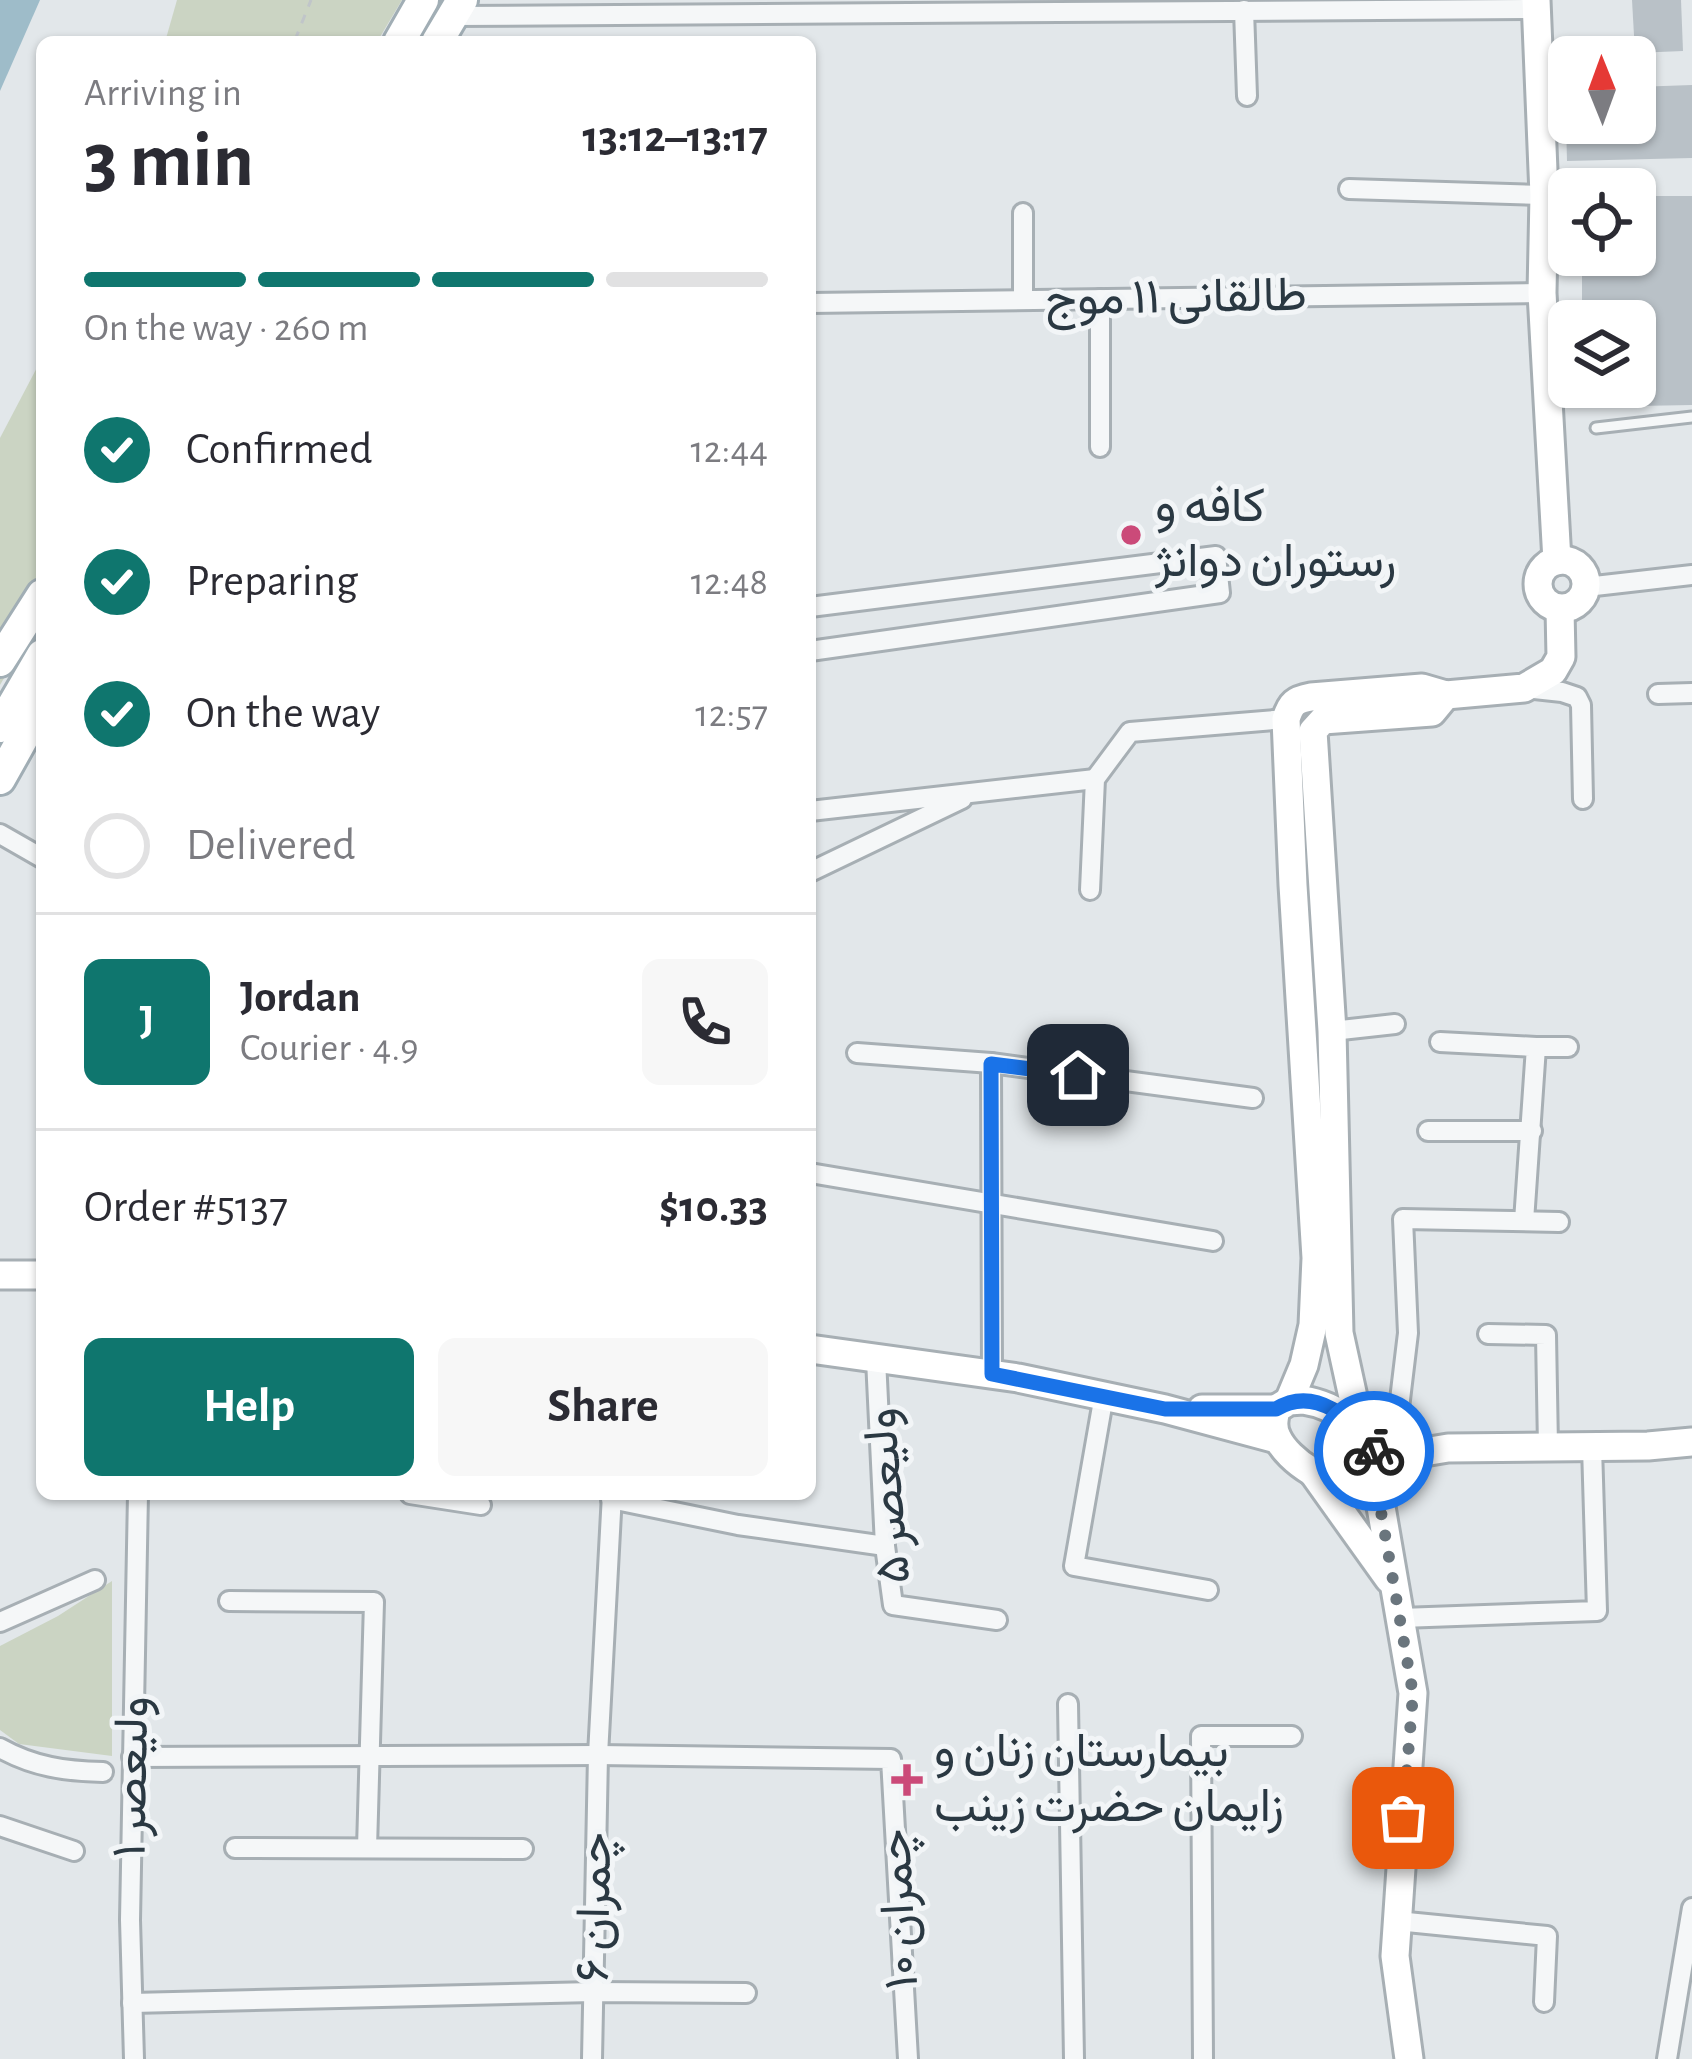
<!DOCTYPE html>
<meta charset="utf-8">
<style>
body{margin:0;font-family:"Alegreya Sans",Vazirmatn,sans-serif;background:#f7f7f7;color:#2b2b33;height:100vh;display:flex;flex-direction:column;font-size:45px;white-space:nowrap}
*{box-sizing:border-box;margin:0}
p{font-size:39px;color:#7c7c81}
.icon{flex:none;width:66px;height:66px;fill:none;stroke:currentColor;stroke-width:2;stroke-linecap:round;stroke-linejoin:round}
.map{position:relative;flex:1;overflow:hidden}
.panel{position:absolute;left:36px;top:36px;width:780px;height:1464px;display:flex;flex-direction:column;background:#fff;border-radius:18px;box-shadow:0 3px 9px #0004}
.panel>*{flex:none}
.needle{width:78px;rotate:359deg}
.controls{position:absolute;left:1548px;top:36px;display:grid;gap:24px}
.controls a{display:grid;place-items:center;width:108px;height:108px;border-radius:18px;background:#fff;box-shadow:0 3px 9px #0004;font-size:60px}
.pin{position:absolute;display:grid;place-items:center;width:102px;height:102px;color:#fff;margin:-51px;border-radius:24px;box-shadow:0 6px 18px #0006}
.courier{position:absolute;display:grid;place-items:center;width:120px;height:120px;margin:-60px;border:9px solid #1a73e8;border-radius:50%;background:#fff;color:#222;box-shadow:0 3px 15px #0007}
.headline em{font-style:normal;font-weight:600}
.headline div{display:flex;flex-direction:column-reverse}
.headline{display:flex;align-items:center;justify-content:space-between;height:204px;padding:0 48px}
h1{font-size:78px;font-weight:600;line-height:90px}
.bar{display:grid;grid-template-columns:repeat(4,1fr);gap:18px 12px;align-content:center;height:144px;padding:0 48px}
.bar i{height:15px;border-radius:9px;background:#e1e1e2}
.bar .current{background:#0f766e}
.bar p{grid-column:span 4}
.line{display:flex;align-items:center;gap:30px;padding:0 48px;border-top:3px solid #e1e1e2}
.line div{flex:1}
.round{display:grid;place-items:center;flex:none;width:126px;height:126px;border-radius:18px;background:#f7f7f7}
ol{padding:0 48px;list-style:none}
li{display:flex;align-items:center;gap:36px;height:132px}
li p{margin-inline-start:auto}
li .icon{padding:12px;border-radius:50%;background:#0f766e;color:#fff;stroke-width:4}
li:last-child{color:#7c7c81}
li i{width:66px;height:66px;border:6px solid #e1e1e2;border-radius:50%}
.button{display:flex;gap:24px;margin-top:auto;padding:24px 48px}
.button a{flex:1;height:138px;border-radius:18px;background:#0f766e;color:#fff;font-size:48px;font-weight:600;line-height:138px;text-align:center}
.button a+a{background:#f7f7f7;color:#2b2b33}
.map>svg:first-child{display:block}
.green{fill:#cbd4c3}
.water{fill:#9ebcc9}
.building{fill:#b9c1c7}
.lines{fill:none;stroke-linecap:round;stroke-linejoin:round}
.lane-casing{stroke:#a7afb4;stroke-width:15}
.street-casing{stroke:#a7afb4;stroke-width:24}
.secondary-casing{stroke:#a7afb4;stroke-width:33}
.primary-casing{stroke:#a1aeb5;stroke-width:36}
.path{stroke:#c0c5c9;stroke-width:3;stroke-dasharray:9 9;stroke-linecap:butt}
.lane{stroke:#f5f7f8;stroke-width:9}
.street{stroke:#f5f7f8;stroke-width:18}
.secondary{stroke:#fff;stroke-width:27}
.primary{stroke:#fff;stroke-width:30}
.done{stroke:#6a757d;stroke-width:12;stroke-dasharray:0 21.6}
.route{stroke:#1a73e8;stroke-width:15}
.poi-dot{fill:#cb4a79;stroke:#f2f5f7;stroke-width:4.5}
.labels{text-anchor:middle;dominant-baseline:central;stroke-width:10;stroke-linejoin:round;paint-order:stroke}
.street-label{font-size:48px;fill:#2a3842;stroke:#f2f5f7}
.poi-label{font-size:48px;fill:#2a3842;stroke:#f2f5f7;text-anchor:start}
</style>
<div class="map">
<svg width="1692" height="2059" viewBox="0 0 1692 2059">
<rect width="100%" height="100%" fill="#e2e7ea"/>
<!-- green -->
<g class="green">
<polygon points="177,0 402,0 377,42 165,42"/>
<polygon points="42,358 42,613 0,685 0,438"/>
<polygon points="112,1581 112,1756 19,1744 0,1730 0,1646 58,1616"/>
</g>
<!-- water -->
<polygon class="water" points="0,0 40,0 0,91"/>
<!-- building -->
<g class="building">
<polygon points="1632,0 1681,0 1683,51 1635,53"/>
<polygon points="1692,85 1692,158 1567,161 1566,123 1635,123 1635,87"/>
<polygon points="1635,196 1692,196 1692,405 1583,407 1583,387 1635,387 1635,321 1582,321 1582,255 1635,255"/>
</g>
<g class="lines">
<defs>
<polyline id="lane" points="1596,428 1692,417"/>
<g id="street">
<polyline points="1244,10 1247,96"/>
<polyline points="452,16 1537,9"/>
<polyline points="1349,189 1544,195"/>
<polyline points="1023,213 1023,300"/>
<polyline points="810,303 1542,293"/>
<polyline points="1100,447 1100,299"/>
<polyline points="1586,587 1692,575"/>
<polyline points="810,607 1216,556 1220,593 810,651"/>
<polyline points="1524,688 1562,692 1577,697 1581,705 1583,799"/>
<polyline points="1658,694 1692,693"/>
<polyline points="810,811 1095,779"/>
<polyline points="0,834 42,858"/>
<polyline points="810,872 962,799"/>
<polyline points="1090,890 1095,779 1130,732 1286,719"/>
<polyline points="1332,1031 1395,1024"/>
<polyline points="1440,1042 1536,1047 1524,1221"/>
<polyline points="1536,1047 1568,1047"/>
<polyline points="857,1053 991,1063 1253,1098"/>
<polyline points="991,1063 992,1374"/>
<polyline points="1428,1131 1532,1131"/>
<polyline points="810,1173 1213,1241"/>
<polyline points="1488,1334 1546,1335 1548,1447"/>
<polyline points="876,1359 885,1546 893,1605 997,1620"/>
<polyline points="1104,1395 1074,1566 1208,1590"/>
<polyline points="1393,1458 1408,1333 1403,1219 1559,1222"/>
<polyline points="410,1494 481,1505"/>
<polyline points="611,1499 738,1525 885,1546"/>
<polyline points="229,1601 374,1602 367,1848"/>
<polyline points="1401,1618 1597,1611 1592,1447"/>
<polyline points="0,1622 95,1580"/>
<polyline points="1068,1704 1074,2059"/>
<path d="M0 1748C34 1767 65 1771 103 1772"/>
<polyline points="132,1757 598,1755 891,1759 908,2059"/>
<polyline points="0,1826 74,1851"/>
<polyline points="235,1848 523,1849"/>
<polyline points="1397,1921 1547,1936 1544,2002"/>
<polyline points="132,2003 593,1992 746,1993"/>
<polyline points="134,2059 130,1920 138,1494"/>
<polyline points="592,2059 598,1755 612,1494"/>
<polyline points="1203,2059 1201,1736 1292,1736"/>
<polyline points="1667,2059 1692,1908"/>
</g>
<g id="secondary">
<polyline points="1536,0 1544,195 1542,293 1557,561"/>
<circle cx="1562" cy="584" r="24"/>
<polyline points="0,1275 42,1275"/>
<polyline points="810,1349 1018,1378 1165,1409 1277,1439"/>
<path d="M1303 1400C1335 1405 1368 1427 1376 1460 1372 1468 1367 1477 1357 1480 1331 1490 1288 1461 1277 1437 1272 1427 1274 1419 1276 1409L1289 1401Z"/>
<path d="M1289 1401 1304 1365 1313 1325 1316 1258 1293 885 1286 719C1291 703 1295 700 1311 697L1422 688 1446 695 1524 688 1553 671 1561 657 1560 609"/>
<polyline points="1202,1409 1276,1409"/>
<polyline points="1360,1429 1339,1333 1332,1031 1313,731 1323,720 1432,712 1446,695"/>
<polyline points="1376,1460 1448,1448 1648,1446 1692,1442"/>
<polyline points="1374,1466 1413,1693 1395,1956 1409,2059"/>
<polyline points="1314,1474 1389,1579"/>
</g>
<g id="primary">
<polyline points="399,42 423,0"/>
<polyline points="437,42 462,0"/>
<polyline points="0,661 42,595"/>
<polyline points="0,727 42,655"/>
<polyline points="0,779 42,704"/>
</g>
</defs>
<!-- lane casing -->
<use href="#lane" class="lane-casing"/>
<!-- street casing -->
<use href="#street" class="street-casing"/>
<!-- secondary casing -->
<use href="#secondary" class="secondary-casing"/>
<!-- primary casing -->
<use href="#primary" class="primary-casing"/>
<!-- path -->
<g class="path">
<polyline points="295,40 311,0"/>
<polyline points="275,42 288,38 298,42"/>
</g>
<!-- lane -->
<use href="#lane" class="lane"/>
<!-- street -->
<use href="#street" class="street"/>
<!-- secondary -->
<use href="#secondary" class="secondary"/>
<!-- primary -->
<use href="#primary" class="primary"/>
</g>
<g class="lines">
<!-- done -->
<polyline class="done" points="1374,1451 1376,1460 1373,1466 1413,1694 1403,1818"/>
<!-- route -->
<path class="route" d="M1078 1075 991 1064 992 1374 1165 1409H1276C1315 1385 1354 1419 1374 1451"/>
</g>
<!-- markers -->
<g class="poi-dot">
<circle cx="1131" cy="535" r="12"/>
<path d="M901 1762h12v12h12v12h-12v12h-12v-12h-12v-12h12z"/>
</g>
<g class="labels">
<!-- street labels -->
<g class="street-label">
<text transform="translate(1176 298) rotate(-1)">طالقانی ۱۱ موج</text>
<text transform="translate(888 1496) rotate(-95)">ولیعصر ۵</text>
<text transform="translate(132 1777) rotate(-89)">ولیعصر ۱</text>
<text transform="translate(595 1907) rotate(-89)">چمران ۶</text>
<text transform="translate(899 1909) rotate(-93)">چمران ۱۰</text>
</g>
<!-- poi labels -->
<g class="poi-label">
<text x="1155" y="507">کافه و<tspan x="1155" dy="55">رستوران دوانژ</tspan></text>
<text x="934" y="1752">بیمارستان زنان و<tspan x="934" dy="55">زایمان حضرت زینب</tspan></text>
</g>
</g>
</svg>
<div class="controls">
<a><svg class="needle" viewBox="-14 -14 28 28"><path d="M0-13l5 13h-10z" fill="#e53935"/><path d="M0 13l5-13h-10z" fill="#7c7c81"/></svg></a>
<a><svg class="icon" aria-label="locate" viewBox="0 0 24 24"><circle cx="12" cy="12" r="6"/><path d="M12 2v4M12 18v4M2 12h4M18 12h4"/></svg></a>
<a><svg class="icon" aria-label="layers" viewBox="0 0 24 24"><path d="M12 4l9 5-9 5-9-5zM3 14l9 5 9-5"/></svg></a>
</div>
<div class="pin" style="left:1403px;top:1818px;background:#ea580c"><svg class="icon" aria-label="bag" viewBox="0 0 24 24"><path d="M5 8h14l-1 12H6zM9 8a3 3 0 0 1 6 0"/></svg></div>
<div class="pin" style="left:1078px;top:1075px;background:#1f2937"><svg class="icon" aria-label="home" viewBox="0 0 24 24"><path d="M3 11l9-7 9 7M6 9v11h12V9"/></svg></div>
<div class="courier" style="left:1374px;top:1451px"><svg class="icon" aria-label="bike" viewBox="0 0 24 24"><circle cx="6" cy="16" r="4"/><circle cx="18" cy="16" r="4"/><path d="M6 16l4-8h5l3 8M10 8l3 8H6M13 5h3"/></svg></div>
<section class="panel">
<div class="headline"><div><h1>3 min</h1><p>Arriving in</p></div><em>13:12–13:17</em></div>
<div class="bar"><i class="current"></i><i class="current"></i><i class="current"></i><i></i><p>On the way · 260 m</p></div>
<ol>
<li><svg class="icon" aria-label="check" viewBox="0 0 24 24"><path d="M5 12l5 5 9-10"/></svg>Confirmed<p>12:44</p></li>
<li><svg class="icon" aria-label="check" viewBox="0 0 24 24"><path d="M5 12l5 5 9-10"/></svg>Preparing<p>12:48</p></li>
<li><svg class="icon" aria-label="check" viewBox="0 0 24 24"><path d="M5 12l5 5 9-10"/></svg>On the way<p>12:57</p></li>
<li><i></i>Delivered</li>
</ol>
<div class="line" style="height:216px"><b class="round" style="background:#0f766e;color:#fff">J</b><div><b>Jordan</b><p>Courier · 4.9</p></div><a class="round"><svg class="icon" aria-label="phone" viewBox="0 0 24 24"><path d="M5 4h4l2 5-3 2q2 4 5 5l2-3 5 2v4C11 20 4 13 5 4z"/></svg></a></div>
<div class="line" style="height:156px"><div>Order #5137</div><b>$10.33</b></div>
<div class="button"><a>Help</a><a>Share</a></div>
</section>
</div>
